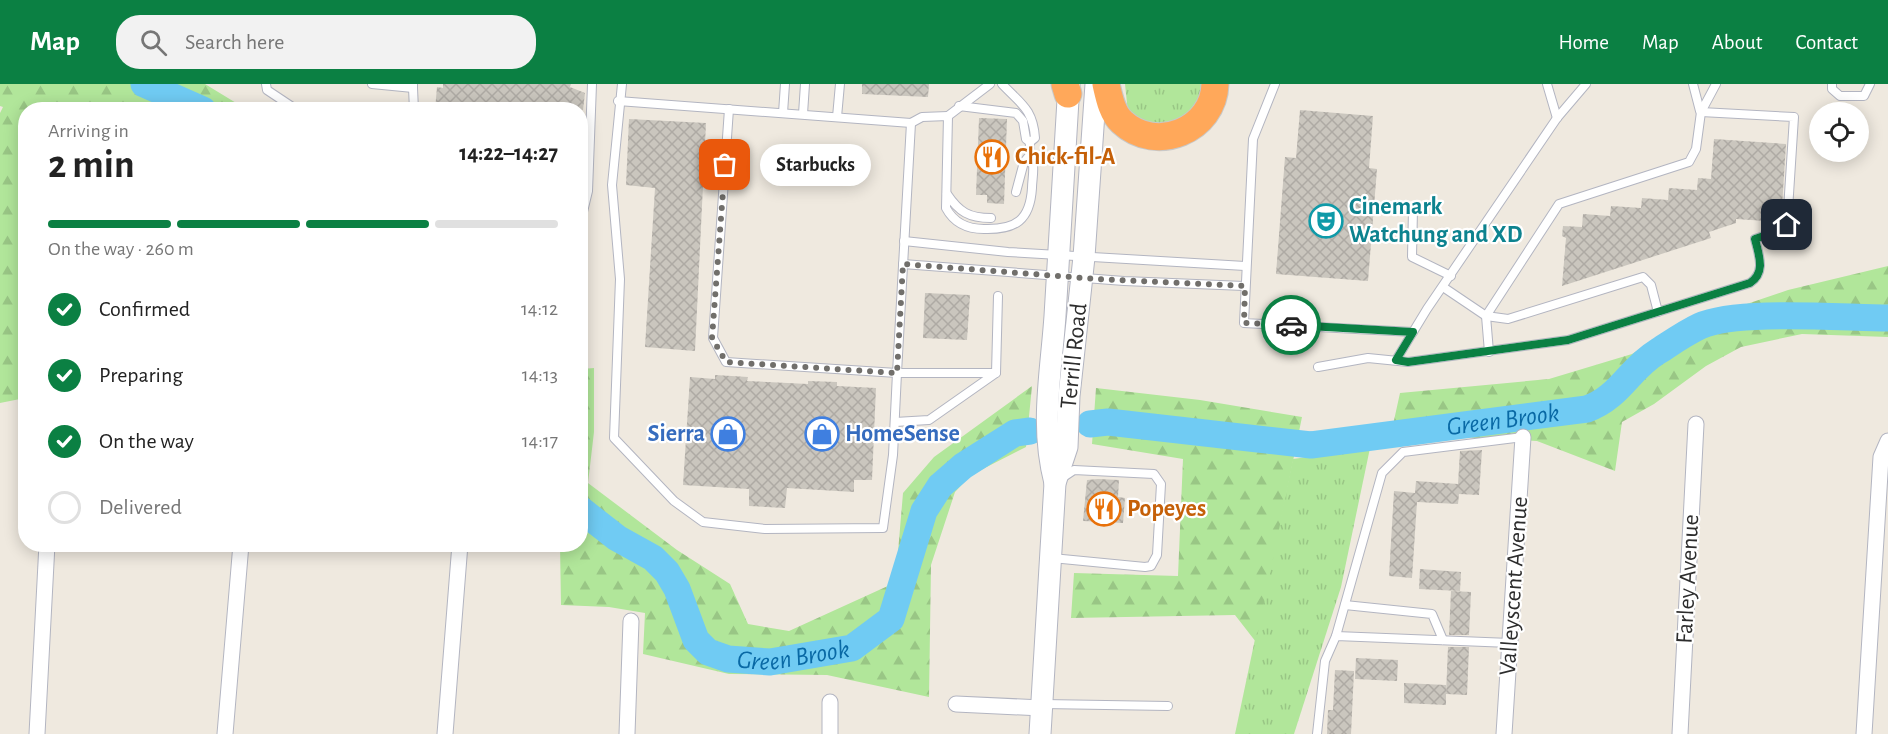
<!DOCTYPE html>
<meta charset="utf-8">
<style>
body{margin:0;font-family:"Alegreya Sans",sans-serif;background:#f2f2f2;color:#222;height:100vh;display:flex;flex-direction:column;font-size:22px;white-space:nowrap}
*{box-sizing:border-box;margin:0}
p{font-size:20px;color:#767676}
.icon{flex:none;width:33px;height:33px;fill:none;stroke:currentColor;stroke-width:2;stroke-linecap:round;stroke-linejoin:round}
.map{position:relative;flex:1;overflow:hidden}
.side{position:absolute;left:18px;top:18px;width:570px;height:450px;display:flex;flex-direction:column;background:#fff;border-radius:24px;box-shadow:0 3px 15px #0003}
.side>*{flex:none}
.controls{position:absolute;left:1809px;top:18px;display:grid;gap:12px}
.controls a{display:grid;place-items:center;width:60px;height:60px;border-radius:50%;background:#fff;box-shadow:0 3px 15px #0003;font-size:30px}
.pin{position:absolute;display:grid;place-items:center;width:51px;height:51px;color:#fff;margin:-26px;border-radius:12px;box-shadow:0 3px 9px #0006}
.courier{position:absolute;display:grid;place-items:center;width:60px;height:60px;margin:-30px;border:4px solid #0b8043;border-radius:50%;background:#fff;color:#222;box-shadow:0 2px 8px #0007}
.bubble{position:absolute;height:42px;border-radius:21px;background:#fff;box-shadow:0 3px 15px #0003;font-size:20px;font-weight:600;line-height:42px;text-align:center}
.headline em{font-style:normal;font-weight:600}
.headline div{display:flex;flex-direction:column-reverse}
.headline{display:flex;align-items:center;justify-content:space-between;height:102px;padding:0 30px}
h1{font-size:39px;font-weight:600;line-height:45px}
.bar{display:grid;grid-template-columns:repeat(4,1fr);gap:9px 6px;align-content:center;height:72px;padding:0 30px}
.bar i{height:8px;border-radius:4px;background:#e0e0e0}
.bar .current{background:#0b8043}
.bar p{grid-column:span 4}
ol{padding:0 30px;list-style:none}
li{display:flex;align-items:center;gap:18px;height:66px}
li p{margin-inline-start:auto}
li .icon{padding:6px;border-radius:50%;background:#0b8043;color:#fff;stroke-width:4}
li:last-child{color:#767676}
li i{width:33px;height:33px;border:3px solid #e0e0e0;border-radius:50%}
header{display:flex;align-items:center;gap:36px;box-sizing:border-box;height:84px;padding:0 30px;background:#0b8043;color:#fff}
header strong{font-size:28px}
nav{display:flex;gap:33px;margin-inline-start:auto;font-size:21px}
.search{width:420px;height:54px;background:#f2f2f2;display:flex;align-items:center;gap:15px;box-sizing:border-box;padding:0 21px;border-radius:24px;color:#767676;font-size:22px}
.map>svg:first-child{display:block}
.grass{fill:url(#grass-tufts)}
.forest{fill:url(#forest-firs)}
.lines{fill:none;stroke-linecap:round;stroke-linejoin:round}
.river{stroke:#70cbf3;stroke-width:27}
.building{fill:url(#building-cross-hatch)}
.lane-casing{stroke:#b3b5c1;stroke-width:10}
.street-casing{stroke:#b3b5c1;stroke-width:17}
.secondary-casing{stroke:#b3b5c1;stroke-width:23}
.highway-casing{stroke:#c8c8c8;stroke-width:29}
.lane{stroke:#fff;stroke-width:8}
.street{stroke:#fff;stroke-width:15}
.secondary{stroke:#fff;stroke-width:21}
.highway{stroke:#ffa85a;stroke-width:27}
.done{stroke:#716f6b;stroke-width:6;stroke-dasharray:0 10.8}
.route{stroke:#0b8043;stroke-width:8}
.labels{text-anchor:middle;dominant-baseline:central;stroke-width:4.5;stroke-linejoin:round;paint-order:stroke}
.food-label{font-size:24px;font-weight:bold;fill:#c56008;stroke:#fff;text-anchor:start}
.culture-label{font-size:24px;font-weight:bold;fill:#0d838f;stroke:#fff;text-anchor:start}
.street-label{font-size:24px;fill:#2d2d2d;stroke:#fff}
.shop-label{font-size:24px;font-weight:bold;fill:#366cbe;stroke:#fff;text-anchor:end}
.water-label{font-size:26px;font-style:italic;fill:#0969a5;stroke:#fff}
</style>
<header>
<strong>Map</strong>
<div class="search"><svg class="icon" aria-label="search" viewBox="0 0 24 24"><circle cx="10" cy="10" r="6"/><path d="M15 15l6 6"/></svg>Search here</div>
<nav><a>Home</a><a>Map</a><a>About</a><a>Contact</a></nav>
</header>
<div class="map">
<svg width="1888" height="650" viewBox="0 0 1888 650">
<defs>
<pattern id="grass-tufts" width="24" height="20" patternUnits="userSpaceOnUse" patternTransform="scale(1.5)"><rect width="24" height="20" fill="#b1e69a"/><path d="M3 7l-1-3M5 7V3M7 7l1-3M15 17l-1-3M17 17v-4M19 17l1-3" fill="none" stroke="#99c685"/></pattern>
<pattern id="forest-firs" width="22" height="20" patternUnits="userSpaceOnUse" patternTransform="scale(1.5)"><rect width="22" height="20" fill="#b1e69a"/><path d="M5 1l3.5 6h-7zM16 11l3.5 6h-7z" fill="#99c685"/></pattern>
<pattern id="building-cross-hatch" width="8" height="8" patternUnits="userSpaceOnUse" patternTransform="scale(1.5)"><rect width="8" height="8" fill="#cac6be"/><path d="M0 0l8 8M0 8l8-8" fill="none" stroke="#aeaaa4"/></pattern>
</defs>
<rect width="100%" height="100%" fill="#efe9df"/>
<!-- grass -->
<g class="grass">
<polygon points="1125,0 1209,0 1205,17 1171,43 1148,42 1128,29"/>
<polygon points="1370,364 1341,503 1294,650 1235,650 1293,375"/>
</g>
<!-- forest -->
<g class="forest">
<polygon points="0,0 205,0 246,25 26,26 25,314 0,319 0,29 3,23 0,22"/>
<polygon points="1888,182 1888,253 1802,250 1741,263 1706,282 1654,320 1622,338 1615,387 1537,357 1463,353 1389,359 1400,309 1549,295 1632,270 1673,245 1788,206"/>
<polygon points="594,284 594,348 588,399 677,466 730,500 748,540 789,547 890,501 897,480 903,409 934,373 1032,302 1026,363 971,391 955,408 931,481 929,613 827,591 729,590 643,570 645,529 609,523 561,521 560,461 580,460 581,285"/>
<polygon points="1096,304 1200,316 1302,333 1256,558 1235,531 1071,534 1074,489 1178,492 1183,375 1092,360"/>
</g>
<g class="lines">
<!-- river -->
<g class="river">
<polyline points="144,0 203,26"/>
<path id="s1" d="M1090 340 1108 338 1311 361 1587 325C1620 313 1629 285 1657 268 1671 259 1685 249 1700 242 1737 225 1844 234 1888 234"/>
<path id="s2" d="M580 425 617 454 653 474 667 488 677 505 696 556 708 568 728 575 770 578 852 564 891 535 924 427 940 402 963 382 1015 349 1030 347"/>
</g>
</g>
<!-- building -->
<g class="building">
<polygon points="443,0 571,0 570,3 585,9 583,26 435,26 437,3 443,4"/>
<polygon points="862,0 929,0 928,13 862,10"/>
<polygon points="1300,26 1373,32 1369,84 1377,85 1368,197 1276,190 1285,73 1296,74"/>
<polygon points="979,34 1007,35 1004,120 987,119 987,111 976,111"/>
<polygon points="629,35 706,39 695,267 645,263 655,104 626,101"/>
<polygon points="1714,55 1786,60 1781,138 1736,135 1736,139 1709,148 1711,154 1562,202 1566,154 1562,152 1563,142 1582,143 1583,130 1610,132 1611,122 1641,124 1642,114 1668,116 1669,104 1697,106 1698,94 1711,95"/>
<polygon points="925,209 970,211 967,256 923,254"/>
<polygon points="715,291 748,293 747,297 808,300 808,297 837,298 837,302 876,304 872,396 854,396 854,408 787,404 785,424 749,422 749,405 683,401 690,293 715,295"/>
<polygon points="1482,366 1479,411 1459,410 1458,420 1417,418 1412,494 1389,492 1394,407 1415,409 1416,397 1458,400 1460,367"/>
<polygon points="1098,395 1119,396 1118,413 1125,414 1123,439 1083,437 1087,396"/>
<polygon points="1420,485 1461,488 1460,507 1419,505"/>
<polygon points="1451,507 1471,508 1469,551 1449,551"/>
<polygon points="1448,563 1469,563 1467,611 1446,610"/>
<polygon points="1356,574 1398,576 1397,597 1355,595"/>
<polygon points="1335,586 1354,587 1351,650 1327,650 1328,626 1333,626"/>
<polygon points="1404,599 1446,601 1446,621 1404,619"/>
</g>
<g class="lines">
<defs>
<g id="lane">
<polyline points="266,0 267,6 297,26"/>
<polyline points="372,0 413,4 413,0"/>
<polyline points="622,0 612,101 620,195 614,354 674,417 703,438 765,445 883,444 893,371 897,289 996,289"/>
<polyline points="1275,0 1253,55 1244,239 1413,248"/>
<polyline points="1547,0 1557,34"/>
<polyline points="1693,0 1700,27"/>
<polyline points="1832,0 1832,5 1840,12 1864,12 1870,0"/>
<polyline points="413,4 414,26"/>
<path d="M618 17 911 39 922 33 948 32 946 124C954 139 967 145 984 145 1016 146 1030 136 1032 104 1032 97 1034 88 1033 81 1032 72 1029 69 1030 58L1035 54C1033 25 1021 20 1002 0"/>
<polyline points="959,22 1016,29 1023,37 1026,55 1030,58"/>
<polyline points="729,25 713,254 726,278 897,289 911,39"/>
<polyline points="783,29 785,0"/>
<polyline points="803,30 805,0"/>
<polyline points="948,32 990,0"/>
<polyline points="837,33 840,0"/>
<polyline points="1016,108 1024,78 1029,72"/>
<path d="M947 110C959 128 969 134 991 134"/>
<polyline points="1413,125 1412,173 1451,192"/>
<polyline points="580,140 588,107 592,0"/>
<polyline points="904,157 1008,168 1245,182"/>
<polyline points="903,180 1124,197 1244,202"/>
<polyline points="1443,203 1486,232 1508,235 1643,193 1651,201 1658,228"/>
<polyline points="1489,268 1486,232 1559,120 1689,78 1696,65 1701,28 1716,0"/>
<polyline points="1396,276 1427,225 1557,34 1586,0"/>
<path d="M1318 283 1368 274 1408 278 1568 256 1750 199C1766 188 1759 172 1755 155L1784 145 1787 141 1794 33 1701 28"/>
<polyline points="895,338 929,336 996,289 998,212"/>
<polyline points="1052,474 1145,483 1151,482 1157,471 1161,400 1154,390 1074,386 1062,394"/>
<polyline points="1345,521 1432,530 1443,556"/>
<polyline points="1336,552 1382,389 1403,368 1523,353"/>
<polyline points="1043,620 1168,622"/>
<polyline points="1317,650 1325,577 1336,552 1510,559"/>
</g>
<g id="street">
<polyline points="956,620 1042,624"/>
<polyline points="37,650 47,460"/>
<polyline points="225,650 241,460"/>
<polyline points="445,650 460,460"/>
<polyline points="627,650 631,537"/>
<polyline points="830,650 830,618"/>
<polyline points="1504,650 1523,353"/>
<polyline points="1680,650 1696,340"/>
<polyline points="1864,650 1881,373 1888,357"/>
</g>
<g id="secondary">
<path d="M1055 399C1040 341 1051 290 1055 232 1060 154 1064 77 1069 0"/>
<polyline points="1040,650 1055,399 1067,363 1069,312 1084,173 1096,0"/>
</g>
<g id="highway">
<polyline points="1065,0 1068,10"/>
<path d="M1106 0C1109 13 1112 29 1122 38 1156 70 1214 46 1215 0"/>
</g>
</defs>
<!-- lane casing -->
<use href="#lane" class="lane-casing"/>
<!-- street casing -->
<use href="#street" class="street-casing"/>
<!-- secondary casing -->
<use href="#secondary" class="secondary-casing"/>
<!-- highway casing -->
<use href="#highway" class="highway-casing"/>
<!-- lane -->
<use href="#lane" class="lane"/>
<!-- street -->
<use href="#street" class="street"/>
<!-- secondary -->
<use href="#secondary" class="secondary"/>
<!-- highway -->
<use href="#highway" class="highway"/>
</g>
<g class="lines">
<!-- done -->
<polyline class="done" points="725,81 712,254 726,278 897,289 903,180 1097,195 1245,202 1244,239 1291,241"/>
<!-- route -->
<path class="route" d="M1291 241 1413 248 1396 276 1408 278 1568 256 1750 199C1766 188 1759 172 1755 155L1784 145 1787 141"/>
</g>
<!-- icons -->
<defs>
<symbol id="restaurant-ring" viewBox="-11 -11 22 22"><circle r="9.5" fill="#fff" stroke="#e8710a" stroke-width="1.5"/><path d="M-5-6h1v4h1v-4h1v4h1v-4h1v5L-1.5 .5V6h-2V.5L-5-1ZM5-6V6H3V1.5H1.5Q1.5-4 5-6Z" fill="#e8710a"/></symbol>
<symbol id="theatre-ring" viewBox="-11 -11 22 22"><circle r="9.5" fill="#fff" stroke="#0f9aa8" stroke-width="1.5"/><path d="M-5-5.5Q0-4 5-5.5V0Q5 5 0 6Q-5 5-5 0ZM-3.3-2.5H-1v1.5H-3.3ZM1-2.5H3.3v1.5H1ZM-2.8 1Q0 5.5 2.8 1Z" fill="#0f9aa8"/></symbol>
<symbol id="shop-ring" viewBox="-11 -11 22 22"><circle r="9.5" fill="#fff" stroke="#3f7fe0" stroke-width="1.5"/><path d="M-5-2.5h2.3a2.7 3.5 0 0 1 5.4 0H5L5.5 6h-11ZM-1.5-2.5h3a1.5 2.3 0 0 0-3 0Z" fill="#3f7fe0"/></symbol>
</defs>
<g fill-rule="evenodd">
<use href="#restaurant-ring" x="973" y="54" width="38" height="38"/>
<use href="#theatre-ring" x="1307" y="118" width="38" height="38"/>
<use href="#shop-ring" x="709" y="331" width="38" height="38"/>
<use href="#shop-ring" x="803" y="331" width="38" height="38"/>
<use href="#restaurant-ring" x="1085" y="406" width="38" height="38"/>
</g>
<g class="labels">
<!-- food labels -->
<g class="food-label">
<text x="1015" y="73">Chick-fil-A</text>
<text x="1127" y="425">Popeyes</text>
</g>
<!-- culture labels -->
<g class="culture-label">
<text x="1349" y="123">Cinemark<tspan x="1349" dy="28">Watchung and XD</tspan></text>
</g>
<!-- street labels -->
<g class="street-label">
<text transform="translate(1074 272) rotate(-84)">Terrill Road</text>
<text transform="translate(1688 495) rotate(-87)">Farley Avenue</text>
<text transform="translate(1514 502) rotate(-86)">Valleyscent Avenue</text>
</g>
<!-- shop labels -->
<g class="shop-label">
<text x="705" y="350">Sierra</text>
<text x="845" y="350" text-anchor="start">HomeSense</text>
</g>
<!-- water labels -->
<g class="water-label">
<text stroke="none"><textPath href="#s1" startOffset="416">Green Brook</textPath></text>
<text stroke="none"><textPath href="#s2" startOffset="286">Green Brook</textPath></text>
</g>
</g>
</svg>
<div class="controls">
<a><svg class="icon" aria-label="locate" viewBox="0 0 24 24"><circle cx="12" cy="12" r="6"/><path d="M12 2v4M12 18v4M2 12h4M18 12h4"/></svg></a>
</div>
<div class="pin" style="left:725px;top:81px;background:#ea580c"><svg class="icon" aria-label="bag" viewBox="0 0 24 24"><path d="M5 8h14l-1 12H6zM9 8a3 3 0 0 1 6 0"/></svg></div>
<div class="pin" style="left:1787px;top:141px;background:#1f2937"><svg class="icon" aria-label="home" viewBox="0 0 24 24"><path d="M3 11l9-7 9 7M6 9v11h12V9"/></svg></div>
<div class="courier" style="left:1291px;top:241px"><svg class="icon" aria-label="car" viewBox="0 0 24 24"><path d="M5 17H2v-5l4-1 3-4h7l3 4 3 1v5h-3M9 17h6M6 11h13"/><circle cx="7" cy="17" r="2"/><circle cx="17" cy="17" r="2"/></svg></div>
<div class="bubble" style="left:760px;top:60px;width:111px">Starbucks</div>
<section class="side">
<div class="headline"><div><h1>2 min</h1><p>Arriving in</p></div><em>14:22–14:27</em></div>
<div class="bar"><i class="current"></i><i class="current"></i><i class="current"></i><i></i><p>On the way · 260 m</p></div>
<ol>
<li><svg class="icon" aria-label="check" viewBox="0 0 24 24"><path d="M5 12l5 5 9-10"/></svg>Confirmed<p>14:12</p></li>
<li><svg class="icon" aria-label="check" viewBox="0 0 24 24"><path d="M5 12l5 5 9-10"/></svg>Preparing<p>14:13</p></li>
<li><svg class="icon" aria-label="check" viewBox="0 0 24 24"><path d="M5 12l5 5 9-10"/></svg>On the way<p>14:17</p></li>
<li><i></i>Delivered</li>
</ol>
</section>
</div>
